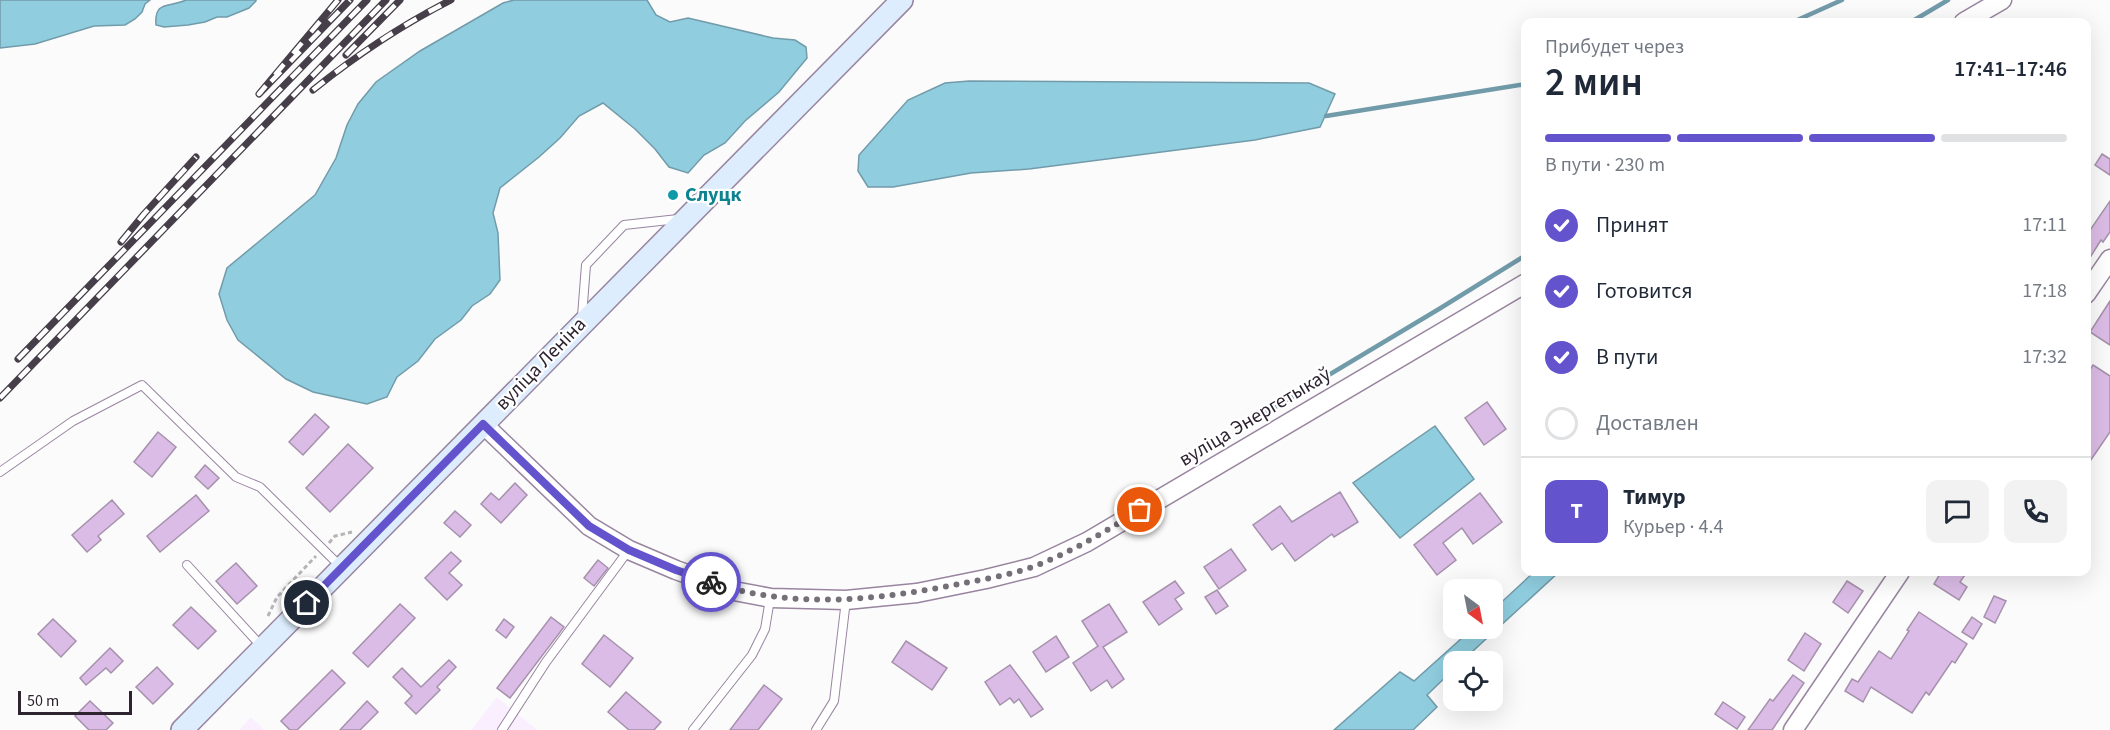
<!DOCTYPE html>
<html lang="ru">
<meta charset="utf-8">
<style>
body{margin:0;font-family:"Source Sans 3",sans-serif;background:#f2f2f3;color:#1f2937;height:100vh;display:flex;flex-direction:column;font-size:22px;white-space:nowrap}
*{box-sizing:border-box;margin:0}
p{font-size:20px;color:#747a83}
.icon{flex:none;width:33px;height:33px;fill:none;stroke:currentColor;stroke-width:2;stroke-linecap:round;stroke-linejoin:round}
.map{position:relative;flex:1;overflow:hidden}
.panel{position:absolute;left:1521px;top:18px;width:570px;height:558px;display:flex;flex-direction:column;background:#fff;border-radius:12px;box-shadow:0 6px 24px #0002}
.panel>*{flex:none}
.needle{width:39px;rotate:148deg}
.fabs{position:absolute;left:1443px;top:579px;display:grid;gap:12px}
.fabs a{display:grid;place-items:center;width:60px;height:60px;border-radius:12px;background:#fff;box-shadow:0 6px 24px #0002;font-size:30px}
.scale{position:absolute;left:18px;bottom:15px;width:114px;box-sizing:border-box;padding-left:6px;border:3px solid #2d2430;border-top:0;font-size:16px;line-height:21px;white-space:nowrap;color:#2d2430;-webkit-text-stroke:4px #fff;paint-order:stroke}
.pin{position:absolute;display:grid;place-items:center;width:51px;height:51px;color:#fff;margin:-26px;border:3px solid #fff;border-radius:50%;box-shadow:0 2px 6px #0007}
.courier{position:absolute;display:grid;place-items:center;width:60px;height:60px;margin:-30px;border:4px solid #6353cc;border-radius:50%;background:#fff;color:#222;box-shadow:0 2px 8px #0007}
.summary em{font-style:normal;font-weight:600}
.summary div{display:flex;flex-direction:column-reverse}
.summary{display:flex;align-items:center;justify-content:space-between;height:102px;padding:0 24px}
h1{font-size:39px;font-weight:600;line-height:45px}
.bar{display:grid;grid-template-columns:repeat(4,1fr);gap:9px 6px;align-content:center;height:72px;padding:0 24px}
.bar i{height:8px;border-radius:4px;background:#e0e1e3}
.bar .active{background:#6353cc}
.bar p{grid-column:span 4}
.line{display:flex;align-items:center;gap:15px;padding:0 24px;border-top:2px solid #e0e1e3}
.line div{flex:1}
.round{display:grid;place-items:center;flex:none;width:63px;height:63px;border-radius:12px;background:#f2f2f3}
ol{padding:0 24px;list-style:none}
li{display:flex;align-items:center;gap:18px;height:66px}
li p{margin-inline-start:auto}
li .icon{padding:6px;border-radius:50%;background:#6353cc;color:#fff;stroke-width:4}
li:last-child{color:#747a83}
li i{width:33px;height:33px;border:3px solid #e0e1e3;border-radius:50%}
.map>svg:first-child{display:block}
.built{fill:#faeffe}
.water{fill:#90cedf;stroke:#729baa;stroke-width:1.5}
.lines{fill:none;stroke-linecap:round;stroke-linejoin:round}
.stream{stroke:#729baa;stroke-width:4.5}
.building{fill:#dbbce6;stroke:#a691ad;stroke-width:1.5}
.service-casing{stroke:#9985a0;stroke-width:10}
.tertiary-casing{stroke:#9985a0;stroke-width:21}
.secondary-casing{stroke:#9985a0;stroke-width:24}
.path{stroke:#b7b4b8;stroke-width:3;stroke-dasharray:4.5 3;stroke-linecap:butt}
.service{stroke:#fff;stroke-width:8}
.tertiary{stroke:#fff;stroke-width:18}
.secondary{stroke:#ddedfd;stroke-width:21}
.rail-casing{stroke:#463e49;stroke-width:7}
.rail{stroke:#fff;stroke-width:4.5;stroke-dasharray:14;stroke-linecap:butt}
.done{stroke:#756f77;stroke-width:6;stroke-dasharray:0 10.8}
.route{stroke:#6353cc;stroke-width:8}
.culture-dot{fill:#0f9aa8;stroke:#fff;stroke-width:2}
.labels{text-anchor:middle;dominant-baseline:central;stroke-width:4.5;stroke-linejoin:round;paint-order:stroke}
.culture-label{font-size:20px;font-weight:bold;fill:#0d838f;stroke:#fff;text-anchor:start}
.street-label{font-size:20px;fill:#2d2430;stroke:#fff}
</style>
<div class="map">
<svg width="2110" height="730" viewBox="0 0 2110 730">
<rect width="100%" height="100%" fill="#fbfbfb"/>
<!-- built -->
<g class="built">
<polygon points="497,697 537,730 471,730"/>
<polygon points="251,717 264,730 239,730"/>
</g>
<!-- water -->
<g class="water">
<polygon points="0,0 150,0 145,4 142,12 135,19 125,25 94,26 35,44 0,48"/>
<path d="M186 0H256V1L249 8 227 17H217L205 22 188 25 164 27 156 25C154 0 169 8 186 0Z"/>
<polygon points="514,0 647,0 656,15 670,22 688,18 773,38 795,40 806,47 807,58 779,92 745,121 725,143 704,155 688,173 669,167 655,149 635,129 603,103 579,116 560,138 539,157 500,188 493,213 498,233 500,280 490,294 472,306 461,320 435,339 418,361 397,377 387,397 367,404 313,392 286,379 238,340 227,320 219,294 227,268 315,195 336,158 347,125 358,104 376,82 420,51 503,3"/>
<polygon points="969,81 1309,83 1335,94 1320,127 1255,140 1029,169 971,173 893,187 868,187 858,171 859,155 908,100 945,83"/>
<polygon points="1435,426 1474,479 1400,538 1353,483"/>
<polygon points="1534,572 1559,572 1462,661 1454,662 1453,670 1427,695 1437,707 1413,730 1334,730 1400,672 1414,681 1472,629 1492,628 1493,610"/>
</g>
<g class="lines">
<!-- stream -->
<g class="stream">
<polyline points="1793,22 1842,0"/>
<polyline points="1911,22 1948,0"/>
<polyline points="1326,116 1526,84"/>
<polyline points="1237,430 1439,309 1526,255"/>
</g>
</g>
<!-- building -->
<g class="building">
<polygon points="2102,154 2110,159 2110,175 2095,165"/>
<polygon points="2110,201 2110,232 2103,242 2101,240 2086,264 2086,236"/>
<polygon points="2110,301 2110,345 2090,332"/>
<polygon points="2093,365 2110,376 2110,432 2086,467 2086,376"/>
<polygon points="1487,402 1506,429 1484,445 1465,418"/>
<polygon points="315,414 329,427 303,455 289,442"/>
<polygon points="158,432 176,447 152,477 134,462"/>
<polygon points="348,444 373,468 330,512 306,488"/>
<polygon points="205,465 219,478 208,489 195,477"/>
<polygon points="515,483 527,495 501,523 481,504 491,493 499,500"/>
<polygon points="1340,492 1358,522 1334,537 1332,534 1295,561 1282,543 1272,550 1253,525 1280,506 1292,522"/>
<polygon points="1480,493 1502,522 1473,544 1462,528 1443,543 1456,560 1437,575 1414,545"/>
<polygon points="196,495 209,511 160,552 147,536"/>
<polygon points="112,500 124,514 98,536 101,540 87,552 72,535"/>
<polygon points="455,511 471,525 460,537 444,523"/>
<polygon points="1231,549 1246,570 1219,589 1204,567"/>
<polygon points="451,552 461,561 449,573 462,585 447,600 425,578"/>
<polygon points="598,560 608,568 594,586 584,578"/>
<polygon points="236,563 257,586 237,604 216,581"/>
<polygon points="1941,572 1967,572 1960,582 1967,587 1959,600 1934,584"/>
<polygon points="1175,581 1184,593 1175,599 1182,609 1159,625 1143,602"/>
<polygon points="1847,581 1863,591 1848,613 1833,602"/>
<polygon points="1217,590 1228,606 1216,614 1205,597"/>
<polygon points="1994,596 2006,601 1995,623 1984,617"/>
<polygon points="400,604 415,618 368,667 353,653"/>
<polygon points="1109,604 1127,632 1103,647 1124,679 1112,688 1107,680 1091,691 1073,663 1098,646 1082,621"/>
<polygon points="191,607 216,631 198,649 173,625"/>
<polygon points="1919,612 1967,644 1955,663 1952,661 1929,695 1926,692 1912,713 1871,687 1863,702 1845,691 1852,679 1858,682 1879,651 1891,659 1909,631 1907,630"/>
<polygon points="551,617 564,627 510,698 497,688"/>
<polygon points="1972,617 1982,624 1973,639 1962,632"/>
<polygon points="53,619 76,641 61,657 38,634"/>
<polygon points="504,619 514,627 506,638 496,630"/>
<polygon points="1805,633 1821,644 1804,671 1788,660"/>
<polygon points="604,635 633,658 610,687 582,664"/>
<polygon points="1056,636 1069,657 1046,672 1033,652"/>
<polygon points="906,641 947,668 932,690 892,662"/>
<polygon points="110,648 123,661 111,673 106,668 86,685 80,678"/>
<polygon points="449,660 456,667 437,687 440,690 416,714 405,703 412,696 393,677 402,668 421,687"/>
<polygon points="1010,665 1043,709 1031,717 1019,699 1014,703 1010,698 1000,705 985,682"/>
<polygon points="157,667 173,684 153,704 136,687"/>
<polygon points="332,670 345,683 297,730 290,730 281,721"/>
<polygon points="1793,675 1804,683 1772,730 1748,730 1770,699 1773,701"/>
<polygon points="764,685 782,699 758,730 730,730"/>
<polygon points="626,692 661,722 654,730 629,730 608,712"/>
<polygon points="90,701 113,723 106,730 89,730 75,716"/>
<polygon points="367,701 378,712 360,730 340,730"/>
<polygon points="1723,702 1745,717 1737,729 1715,714"/>
</g>
<g class="lines">
<defs>
<g id="service">
<polyline points="582,316 586,265 624,225 678,219"/>
<polyline points="0,472 73,421 142,385 236,477 260,487 340,566"/>
<polyline points="187,565 262,647"/>
<polyline points="502,730 546,662 628,551"/>
<polyline points="693,730 752,655 765,629 770,599"/>
<polyline points="816,730 834,701 846,600"/>
</g>
<g id="tertiary">
<polyline points="1964,22 2002,0"/>
<polyline points="2086,294 2110,259"/>
<polyline points="483,424 589,526 629,550 676,570 734,591 771,598 846,600 917,593 986,579 1034,567 1087,542 1526,283"/>
<polyline points="1793,730 1900,572"/>
</g>
<polyline id="secondary" points="182,730 902,0"/>
</defs>
<!-- service casing -->
<use href="#service" class="service-casing"/>
<!-- tertiary casing -->
<use href="#tertiary" class="tertiary-casing"/>
<!-- secondary casing -->
<use href="#secondary" class="secondary-casing"/>
<!-- path -->
<g class="path">
<polyline points="329,543 335,536 352,532"/>
<polyline points="268,616 277,597 316,556"/>
</g>
<!-- service -->
<use href="#service" class="service"/>
<!-- tertiary -->
<use href="#tertiary" class="tertiary"/>
<!-- secondary -->
<use href="#secondary" class="secondary"/>
<defs>
<g id="rail">
<polyline points="338,0 259,94 350,0"/>
<polyline points="346,55 400,0"/>
<path d="M313 90C358 54 400 26 451 0"/>
<polyline points="121,242 144,214 196,157"/>
<polyline points="18,359 367,0"/>
<polyline points="0,398 386,0"/>
</g>
</defs>
<!-- rail casing -->
<use href="#rail" class="rail-casing"/>
<!-- rail -->
<use href="#rail" class="rail"/>
</g>
<g class="lines">
<!-- done -->
<path class="done" d="M711 582C791 610 878 600 959 584 984 579 1011 575 1035 566 1072 552 1106 531 1140 510"/>
<!-- route -->
<polyline class="route" points="307,603 483,424 589,526 629,550 676,570 711,582"/>
</g>
<!-- markers -->
<circle class="culture-dot" cx="673" cy="195" r="6"/>
<g class="labels">
<!-- culture labels -->
<g class="culture-label">
<text x="685" y="195">Слуцк</text>
</g>
<!-- street labels -->
<g class="street-label">
<text transform="translate(541 364) rotate(-46)">вуліца Леніна</text>
<text transform="translate(1255 417) rotate(-31)">вуліца Энергетыкаў</text>
</g>
</g>
</svg>
<div class="fabs">
<a><svg class="needle" viewBox="-14 -14 28 28"><path d="M0-13l5 13h-10z" fill="#e53935"/><path d="M0 13l5-13h-10z" fill="#747a83"/></svg></a>
<a><svg class="icon" aria-label="locate" viewBox="0 0 24 24"><circle cx="12" cy="12" r="6"/><path d="M12 2v4M12 18v4M2 12h4M18 12h4"/></svg></a>
</div>
<div class="scale">50 m</div>
<div class="pin" style="left:1140px;top:510px;background:#ea580c"><svg class="icon" aria-label="bag" viewBox="0 0 24 24"><path d="M5 8h14l-1 12H6zM9 8a3 3 0 0 1 6 0"/></svg></div>
<div class="pin" style="left:307px;top:603px;background:#1f2937"><svg class="icon" aria-label="home" viewBox="0 0 24 24"><path d="M3 11l9-7 9 7M6 9v11h12V9"/></svg></div>
<div class="courier" style="left:711px;top:582px"><svg class="icon" aria-label="bike" viewBox="0 0 24 24"><circle cx="6" cy="16" r="4"/><circle cx="18" cy="16" r="4"/><path d="M6 16l4-8h5l3 8M10 8l3 8H6M13 5h3"/></svg></div>
<section class="panel">
<div class="summary"><div><h1>2 мин</h1><p>Прибудет через</p></div><em>17:41–17:46</em></div>
<div class="bar"><i class="active"></i><i class="active"></i><i class="active"></i><i></i><p>В пути · 230 m</p></div>
<ol>
<li><svg class="icon" aria-label="check" viewBox="0 0 24 24"><path d="M5 12l5 5 9-10"/></svg>Принят<p>17:11</p></li>
<li><svg class="icon" aria-label="check" viewBox="0 0 24 24"><path d="M5 12l5 5 9-10"/></svg>Готовится<p>17:18</p></li>
<li><svg class="icon" aria-label="check" viewBox="0 0 24 24"><path d="M5 12l5 5 9-10"/></svg>В пути<p>17:32</p></li>
<li><i></i>Доставлен</li>
</ol>
<div class="line" style="height:108px"><b class="round" style="background:#6353cc;color:#fff">Т</b><div><b>Тимур</b><p>Курьер · 4.4</p></div><a class="round"><svg class="icon" aria-label="chat" viewBox="0 0 24 24"><path d="M4 5h16v11H9l-5 4z"/></svg></a><a class="round"><svg class="icon" aria-label="phone" viewBox="0 0 24 24"><path d="M5 4h4l2 5-3 2q2 4 5 5l2-3 5 2v4C11 20 4 13 5 4z"/></svg></a></div>
</section>
</div>
